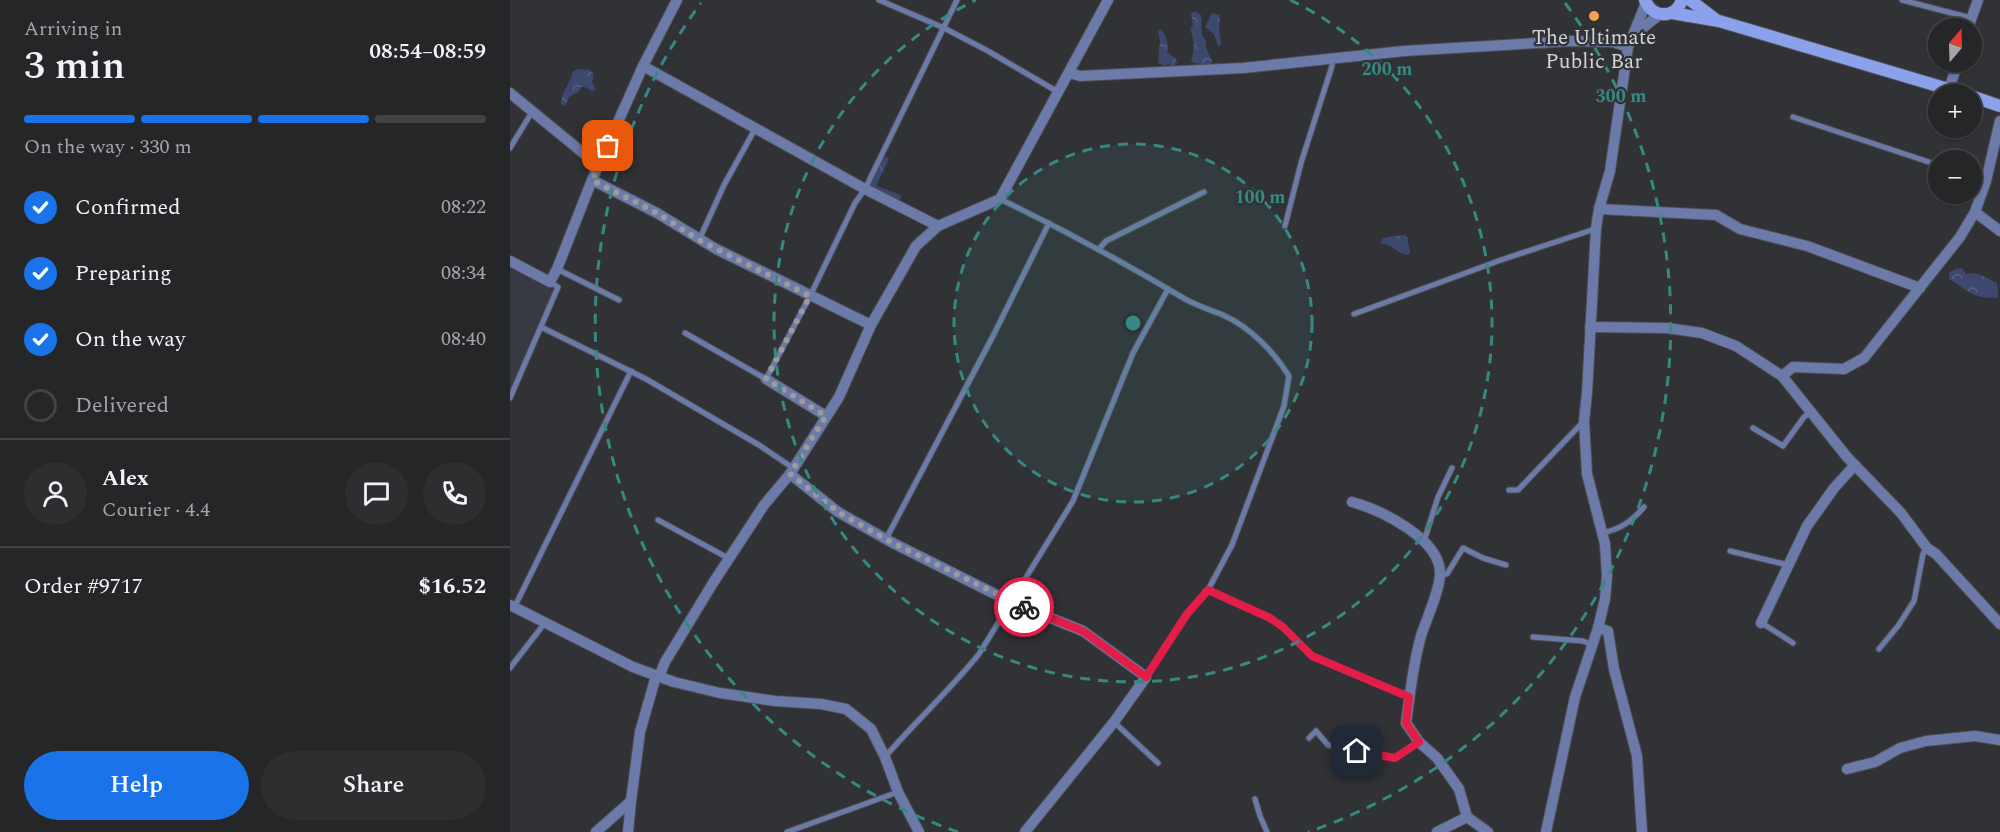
<!DOCTYPE html>
<meta charset="utf-8">
<style>
body{margin:0;font-family:Spectral,serif;background:#2d2e30;color:#f1f3f6;height:100vh;display:flex;flex-direction:column;font-size:22px;white-space:nowrap}
*{box-sizing:border-box;margin:0}
p{font-size:20px;color:#a3a5a8}
.icon{flex:none;width:33px;height:33px;fill:none;stroke:currentColor;stroke-width:2;stroke-linecap:round;stroke-linejoin:round}
.map{position:relative;flex:1;overflow:hidden}
.drawer{display:flex;flex-direction:column;background:#252628;width:510px}
.drawer>*{flex:none}
.needle{width:39px;rotate:19deg}
.controls{position:absolute;left:1418px;top:18px;display:grid;gap:12px}
.controls a{display:grid;place-items:center;width:54px;height:54px;border-radius:50%;background:#252628;box-shadow:0 2px 4px #0004,0 0 0 2px #424345;font-size:30px}
.pin{position:absolute;display:grid;place-items:center;width:51px;height:51px;color:#fff;margin:-26px;border-radius:12px;box-shadow:0 3px 9px #0006}
.courier{position:absolute;display:grid;place-items:center;width:60px;height:60px;margin:-30px;border:4px solid #e11d48;border-radius:50%;background:#fff;color:#222;box-shadow:0 2px 8px #0007}
.overview em{font-style:normal;font-weight:600}
.overview div{display:flex;flex-direction:column-reverse}
.overview{display:flex;align-items:center;justify-content:space-between;height:102px;padding:0 24px}
h1{font-size:39px;font-weight:600;line-height:45px}
.bar{display:grid;grid-template-columns:repeat(4,1fr);gap:9px 6px;align-content:center;height:72px;padding:0 24px}
.bar i{height:8px;border-radius:4px;background:#424345}
.bar .current{background:#1a73e8}
.bar p{grid-column:span 4}
.line{display:flex;align-items:center;gap:15px;padding:0 24px;border-top:2px solid #424345}
.line div{flex:1}
.round{display:grid;place-items:center;flex:none;width:63px;height:63px;border-radius:32px;background:#2d2e30}
ol{padding:0 24px;list-style:none}
li{display:flex;align-items:center;gap:18px;height:66px}
li p{margin-inline-start:auto}
li .icon{padding:6px;border-radius:50%;background:#1a73e8;color:#fff;stroke-width:4}
li:last-child{color:#a3a5a8}
li i{width:33px;height:33px;border:3px solid #424345;border-radius:50%}
.action{display:flex;gap:12px;margin-top:auto;padding:12px 24px}
.action a{flex:1;height:69px;border-radius:36px;background:#1a73e8;color:#fff;font-size:24px;font-weight:600;line-height:69px;text-align:center}
.action a+a{background:#2d2e30;color:#f1f3f6}
main{display:flex;flex:1;min-height:0}
.map>svg:first-child{display:block}
.built{fill:#383a43}
.forest{fill:url(#forest-crowns)}
.lines{fill:none;stroke-linecap:round;stroke-linejoin:round}
.lane-casing{stroke:#4e4f52;stroke-width:7}
.street-casing{stroke:#4e4f52;stroke-width:12}
.secondary-casing{stroke:#4e4f52;stroke-width:14}
.lane{stroke:#6b7aa8;stroke-width:5}
.street{stroke:#6b7aa8;stroke-width:10}
.secondary{stroke:#8ba1ec;stroke-width:12}
.done{stroke:#9a9b9d;stroke-width:6;stroke-dasharray:0 10.8}
.route{stroke:#e11d48;stroke-width:8}
.ring{fill:none;stroke:#368983;stroke-width:3;stroke-dasharray:10 8}
.poi-dot{fill:#f9a04c;stroke:#313235;stroke-width:2}
.labels{text-anchor:middle;dominant-baseline:central;stroke-width:4.5;stroke-linejoin:round;paint-order:stroke}
.poi-label{font-size:21px;fill:#d3d4d5;stroke:#313235}
.centre{fill:#368983;stroke:#313235;stroke-width:3}
.ring-label{font-size:18px;text-anchor:middle;font-weight:bold;fill:#368983;stroke:#313235;stroke-width:4.5;stroke-linejoin:round;paint-order:stroke}
</style>
<main>
<section class="drawer">
<div class="overview"><div><h1>3 min</h1><p>Arriving in</p></div><em>08:54–08:59</em></div>
<div class="bar"><i class="current"></i><i class="current"></i><i class="current"></i><i></i><p>On the way · 330 m</p></div>
<ol>
<li><svg class="icon" aria-label="check" viewBox="0 0 24 24"><path d="M5 12l5 5 9-10"/></svg>Confirmed<p>08:22</p></li>
<li><svg class="icon" aria-label="check" viewBox="0 0 24 24"><path d="M5 12l5 5 9-10"/></svg>Preparing<p>08:34</p></li>
<li><svg class="icon" aria-label="check" viewBox="0 0 24 24"><path d="M5 12l5 5 9-10"/></svg>On the way<p>08:40</p></li>
<li><i></i>Delivered</li>
</ol>
<div class="line" style="height:108px"><a class="round"><svg class="icon" aria-label="person" viewBox="0 0 24 24"><circle cx="12" cy="8" r="4"/><path d="M4 21q1-7 8-7t8 7"/></svg></a><div><b>Alex</b><p>Courier · 4.4</p></div><a class="round"><svg class="icon" aria-label="chat" viewBox="0 0 24 24"><path d="M4 5h16v11H9l-5 4z"/></svg></a><a class="round"><svg class="icon" aria-label="phone" viewBox="0 0 24 24"><path d="M5 4h4l2 5-3 2q2 4 5 5l2-3 5 2v4C11 20 4 13 5 4z"/></svg></a></div>
<div class="line" style="height:78px"><div>Order #9717</div><b>$16.52</b></div>
<div class="action"><a>Help</a><a>Share</a></div>
</section>
<div class="map">
<svg width="1490" height="832" viewBox="0 0 1490 832">
<defs>
<pattern id="forest-crowns" width="20" height="18" patternUnits="userSpaceOnUse" patternTransform="scale(1.5)"><rect width="20" height="18" fill="#3d486f"/><path d="M2 6a3 3 0 1 1 6 0M12 15a3 3 0 1 1 6 0" fill="none" stroke="#586283"/></pattern>
</defs>
<rect width="100%" height="100%" fill="#313235"/>
<!-- built -->
<polygon class="built" points="0,268 44,290 0,393"/>
<!-- forest -->
<g class="forest">
<path d="M684 11 691 15 692 35 696 41V48L702 61 700 65 684 63 681 60C685 50 684 39 680 29L683 25 681 14Z"/>
<polygon points="702,13 710,15 709,28 711,45 708,46 704,34 695,27"/>
<path d="M650 29C656 33 659 45 657 52L666 59 667 63 663 66 658 64 654 66 648 63 650 41 648 31Z"/>
<path d="M70 69 79 70 83 73V76L84 77 82 81 86 90 82 91 75 87H71L68 92 59 97 55 106 51 105C51 92 60 84 63 71Z"/>
<polygon points="377,157 379,159 366,186 391,195 390,201 358,188 372,158"/>
<polygon points="894,235 897,237 900,252 898,255 893,254 878,245 871,243 872,239 878,237"/>
<path d="M1452 268 1456 274C1468 271 1476 278 1487 283L1488 298C1460 298 1461 292 1439 279V273L1445 269Z"/>
</g>
<g class="lines">
<defs>
<g id="lane">
<polyline points="369,0 434,28 478,51 548,92"/>
<polyline points="1392,0 1461,18"/>
<polyline points="1283,117 1428,165"/>
<polyline points="0,148 22,112"/>
<polyline points="1461,176 1476,181"/>
<path d="M490 199C554 230 615 263 675 299 688 306 700 310 713 315 740 327 764 352 779 376L774 406 722 545 698 590 677 614 636 677"/>
<polyline points="775,226 791,163 822,66 822,59"/>
<polyline points="189,240 214,185 245,129"/>
<polyline points="589,249 596,241 694,192"/>
<polyline points="47,269 109,300"/>
<polyline points="844,314 991,260 1085,229"/>
<polyline points="31,327 136,379 249,445 283,468"/>
<polyline points="175,333 256,379 300,296 345,203 355,189 447,0"/>
<polyline points="0,398 48,287 40,282"/>
<polyline points="1243,428 1273,446 1294,417 1301,412"/>
<polyline points="999,490 1008,490 1073,422"/>
<polyline points="148,520 218,558"/>
<path d="M1092 533C1111 529 1122 521 1134 507"/>
<polyline points="376,539 484,334 539,223"/>
<polyline points="914,541 928,497 942,468"/>
<polyline points="1220,551 1278,565"/>
<polyline points="930,575 937,574 953,548 973,558 996,565"/>
<polyline points="698,590 760,618 773,627 802,656 899,697"/>
<polyline points="5,606 121,371"/>
<polyline points="1252,623 1283,643"/>
<polyline points="1023,637 1073,641 1082,645"/>
<polyline points="1369,649 1388,626 1404,601 1413,554 1417,548"/>
<polyline points="0,668 34,624"/>
<polyline points="604,722 648,763"/>
<polyline points="799,738 806,731 818,745 885,758 909,742"/>
<path d="M375 757C405 722 440 690 469 654L563 501 623 353 658 289"/>
<polyline points="745,799 750,816 757,832"/>
<polyline points="277,832 388,792"/>
</g>
<g id="street">
<polyline points="1458,28 1468,0"/>
<polyline points="1124,35 1150,14"/>
<polyline points="133,66 355,189 428,226"/>
<polyline points="560,73 570,76 733,68 894,51 1062,41 1103,42 1118,47"/>
<polyline points="1439,89 1448,62"/>
<polyline points="0,93 89,166"/>
<polyline points="82,180 147,213 206,249 361,325"/>
<polyline points="1089,209 1206,215 1230,229 1297,246 1410,288"/>
<polyline points="1465,212 1490,231"/>
<polyline points="0,261 40,282 47,269 82,180 133,66 167,0"/>
<polyline points="1080,327 1157,328 1192,333 1226,346 1272,376 1337,457 1391,513 1417,548 1426,554 1490,624"/>
<polyline points="1272,376 1283,367 1334,369 1354,358 1450,237 1465,212 1476,181 1490,121"/>
<polyline points="256,379 316,416"/>
<polyline points="280,474 328,512 381,542 501,602 573,631 636,677 604,722 515,832"/>
<path d="M842 502C871 510 931 539 930 574 930 590 916 620 911 636 903 664 900 694 896 723L909 742 927 758 949 789 957 817 978 832"/>
<polyline points="0,605 123,667 164,682 210,693 265,701 311,704 336,709 361,729 375,757 388,792 409,832"/>
<polyline points="1251,623 1297,526 1324,488 1345,465"/>
<polyline points="1088,628 1098,631 1104,669 1127,756 1132,832"/>
<polyline points="149,677 155,662 203,583 254,505 280,474 329,397 361,325 406,246 428,226 490,199 598,0"/>
<polyline points="1337,769 1365,762 1390,748 1416,741 1465,736 1490,740"/>
<polyline points="86,832 121,801 130,732 146,676"/>
<polyline points="118,832 121,801"/>
<polyline points="927,832 957,817"/>
<polyline points="1036,832 1065,697 1088,628 1095,599 1097,576 1095,544 1077,474 1074,421 1077,393 1086,228 1089,209 1100,171 1118,47 1136,3"/>
</g>
<g id="secondary">
<path d="M1135 0C1142 18 1165 20 1172 0"/>
<polyline points="1180,0 1205,19"/>
<polyline points="1162,13 1209,21 1455,94"/>
<polyline points="1461,96 1490,106"/>
</g>
</defs>
<!-- lane casing -->
<use href="#lane" class="lane-casing"/>
<!-- street casing -->
<use href="#street" class="street-casing"/>
<!-- secondary casing -->
<use href="#secondary" class="secondary-casing"/>
<!-- lane -->
<use href="#lane" class="lane"/>
<!-- street -->
<use href="#street" class="street"/>
<!-- secondary -->
<use href="#secondary" class="secondary"/>
</g>
<g class="lines">
<!-- done -->
<polyline class="done" points="98,146 82,180 147,213 189,240 300,296 256,379 316,416 280,474 328,512 381,542 514,607"/>
<!-- route -->
<polyline class="route" points="514,607 573,631 636,677 677,614 698,590 760,618 773,627 802,656 899,697 896,723 909,742 885,758 847,751"/>
</g>
<!-- distance rings -->
<circle cx="623" cy="323" r="179" fill="#368983" fill-opacity=".12"/>
<g class="ring">
<circle cx="623" cy="323" r="179"/>
<path d="M780 0A359 359 0 1 1 466 0"/>
<path d="M448 832A538 538 0 0 1 191 3M1055 3A538 538 0 0 1 798 832"/>
</g>
<!-- markers -->
<circle class="poi-dot" cx="1084" cy="16" r="6"/>
<g class="labels">
<!-- poi labels -->
<g class="poi-label">
<text x="1084" y="38">The Ultimate<tspan x="1084" dy="24">Public Bar</tspan></text>
</g>
</g>
<circle cx="623" cy="323" r="9" class="centre"/>
<g class="ring-label">
<text x="877" y="75">200 m</text>
<text x="1111" y="102">300 m</text>
<text x="750" y="203">100 m</text>
</g>
</svg>
<div class="controls">
<a><svg class="needle" viewBox="-14 -14 28 28"><path d="M0-13l5 13h-10z" fill="#e53935"/><path d="M0 13l5-13h-10z" fill="#a3a5a8"/></svg></a>
<a>+</a>
<a>−</a>
</div>
<div class="pin" style="left:98px;top:146px;background:#ea580c"><svg class="icon" aria-label="bag" viewBox="0 0 24 24"><path d="M5 8h14l-1 12H6zM9 8a3 3 0 0 1 6 0"/></svg></div>
<div class="pin" style="left:847px;top:751px;background:#1f2937"><svg class="icon" aria-label="home" viewBox="0 0 24 24"><path d="M3 11l9-7 9 7M6 9v11h12V9"/></svg></div>
<div class="courier" style="left:514px;top:607px"><svg class="icon" aria-label="bike" viewBox="0 0 24 24"><circle cx="6" cy="16" r="4"/><circle cx="18" cy="16" r="4"/><path d="M6 16l4-8h5l3 8M10 8l3 8H6M13 5h3"/></svg></div>
</div>
</main>
